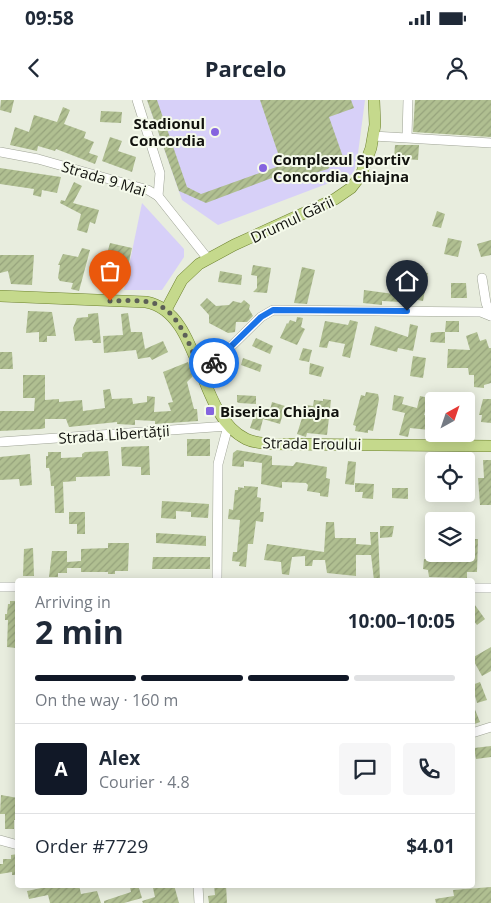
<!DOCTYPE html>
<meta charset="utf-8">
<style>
body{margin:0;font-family:"Open Sans",sans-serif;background:#f6f6f7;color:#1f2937;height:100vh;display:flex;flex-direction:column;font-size:19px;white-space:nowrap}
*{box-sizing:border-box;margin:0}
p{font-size:16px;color:#747a83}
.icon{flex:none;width:28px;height:28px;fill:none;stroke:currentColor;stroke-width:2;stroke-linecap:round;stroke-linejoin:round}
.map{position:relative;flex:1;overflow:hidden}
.side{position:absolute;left:15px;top:478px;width:460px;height:310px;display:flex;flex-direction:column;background:#fff;border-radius:5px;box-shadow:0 2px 12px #0003}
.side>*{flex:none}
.needle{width:32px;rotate:40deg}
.controls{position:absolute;left:425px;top:292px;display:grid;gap:10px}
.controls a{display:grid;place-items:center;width:50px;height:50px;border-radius:5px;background:#fff;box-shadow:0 2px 12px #0003;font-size:25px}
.pin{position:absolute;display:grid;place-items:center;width:42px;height:42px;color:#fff;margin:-51px -21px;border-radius:50% 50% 50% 0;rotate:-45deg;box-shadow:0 0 5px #0007}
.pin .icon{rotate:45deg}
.courier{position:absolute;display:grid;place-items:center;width:50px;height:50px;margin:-25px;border:4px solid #1a73e8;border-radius:50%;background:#fff;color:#222;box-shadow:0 1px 6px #0007}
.head em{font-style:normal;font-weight:700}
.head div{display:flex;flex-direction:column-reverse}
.head{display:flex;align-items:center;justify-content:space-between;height:85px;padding:0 20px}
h1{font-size:32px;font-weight:700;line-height:38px}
.bar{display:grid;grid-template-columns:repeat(4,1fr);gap:8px 5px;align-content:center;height:60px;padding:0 20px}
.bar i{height:6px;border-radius:4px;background:#e0e1e3}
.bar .on{background:#111827}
.bar p{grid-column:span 4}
.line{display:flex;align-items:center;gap:12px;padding:0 20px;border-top:1px solid #e0e1e3}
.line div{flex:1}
.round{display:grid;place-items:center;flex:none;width:52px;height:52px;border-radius:5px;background:#f6f6f7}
.status{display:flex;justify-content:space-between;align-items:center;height:35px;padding:0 25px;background:#fff;direction:ltr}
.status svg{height:14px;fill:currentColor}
header{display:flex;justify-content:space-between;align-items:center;height:65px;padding:0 20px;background:#fff;font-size:22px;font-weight:700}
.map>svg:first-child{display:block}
.green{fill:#d7d0f8}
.building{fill:url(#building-hatch)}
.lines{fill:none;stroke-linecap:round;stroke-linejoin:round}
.minor-casing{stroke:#9fa496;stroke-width:10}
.major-casing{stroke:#6d822e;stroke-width:12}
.minor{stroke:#fff;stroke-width:9}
.major{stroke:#c5d98c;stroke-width:11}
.done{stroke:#5c5f57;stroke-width:5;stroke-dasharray:0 9}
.route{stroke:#1a73e8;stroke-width:6}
.poi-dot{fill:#8564df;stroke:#f5faeb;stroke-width:2}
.labels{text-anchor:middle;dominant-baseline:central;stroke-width:4;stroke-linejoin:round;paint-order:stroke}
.poi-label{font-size:15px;font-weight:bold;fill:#11120e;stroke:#f5faeb;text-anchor:start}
.street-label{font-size:15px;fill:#11120e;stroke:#f5faeb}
</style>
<div class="status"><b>09:58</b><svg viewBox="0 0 49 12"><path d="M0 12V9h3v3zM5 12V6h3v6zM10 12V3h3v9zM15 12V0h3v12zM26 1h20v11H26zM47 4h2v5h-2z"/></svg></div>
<header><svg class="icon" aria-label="back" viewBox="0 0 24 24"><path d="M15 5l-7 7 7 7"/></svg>Parcelo<svg class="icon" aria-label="person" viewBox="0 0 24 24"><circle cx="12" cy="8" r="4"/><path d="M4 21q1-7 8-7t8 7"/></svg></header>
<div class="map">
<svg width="491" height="803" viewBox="0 0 491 803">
<defs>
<pattern id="building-hatch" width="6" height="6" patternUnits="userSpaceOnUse" patternTransform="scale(1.25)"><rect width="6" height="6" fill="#b0bf91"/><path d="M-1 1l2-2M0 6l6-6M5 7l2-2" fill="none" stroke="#96a37c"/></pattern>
</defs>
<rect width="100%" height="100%" fill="#e8edde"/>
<!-- green -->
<g class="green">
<polygon points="147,0 365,0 357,61 353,74 218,125 182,100"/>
<polygon points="142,103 184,149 184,157 162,190 124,190"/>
</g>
<!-- building -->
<g class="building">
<polygon points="1,0 14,0 11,13 0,10"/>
<polygon points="147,0 157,0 187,87 201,94 282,65 260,0 351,0 354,8 329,17 343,57 336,59 328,69 305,76 294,74 286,76 285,73 206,103 179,91"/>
<polygon points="415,0 491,0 491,37 413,32"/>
<polygon points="63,7 70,10 64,24 86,32 84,38 94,42 89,53 98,56 95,64 56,49 55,51 38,46 37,51 10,45 15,27 29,32 34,15 57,22"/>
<polygon points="101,11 122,12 121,23 100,22"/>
<polygon points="110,37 122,41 118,51 136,57 132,72 102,61"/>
<polygon points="395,45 419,45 418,60 394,58"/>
<polygon points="0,68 61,77 57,93 42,90 41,97 33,95 34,89 0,84"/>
<polygon points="74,82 82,86 73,103 99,110 95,124 90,122 87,133 77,130 81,114 60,103 61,100 65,101"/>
<polygon points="437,111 445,114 441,128 432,126"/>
<polygon points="448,138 462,141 458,157 444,154"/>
<polygon points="491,140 491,155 481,157 477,144"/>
<polygon points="110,143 132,148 126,175 115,173 111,190 98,187"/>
<polygon points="82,148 90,150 79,191 71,189 73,183 60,181 58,178 60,165 58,165 63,154 78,157"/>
<polygon points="0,155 34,155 32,185 11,184 8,171 0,173"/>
<polygon points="253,165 271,168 267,193 253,192 257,188 257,176 251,175"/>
<polygon points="302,167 315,170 307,204 294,203"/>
<polygon points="220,171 242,175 241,185 218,182"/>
<polygon points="417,172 428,173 423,201 402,197 401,202 382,201 382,205 363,203 364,190 394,194 397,182 415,185"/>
<polygon points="451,183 466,183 467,198 451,198"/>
<polygon points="207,198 216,206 229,205 233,201 241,203 244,200 250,205 249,209 253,216 247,222 236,222 235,232 228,233 209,223 209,215 200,205"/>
<polygon points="28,211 52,212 56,236 47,236 47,242 39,242 39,232 26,233"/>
<polygon points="98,213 101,243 93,243 92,240 75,241 73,228 77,218 88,217 88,214"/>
<polygon points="128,213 131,232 142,232 145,249 163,241 168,252 152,260 150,257 138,259 136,250 104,253 103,236 123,235 121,214"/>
<polygon points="297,217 303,218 301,227 305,229 297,245 280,238 287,223 288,224 290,220 296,222"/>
<polygon points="350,220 358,222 350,258 342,256 345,244 329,241 327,248 319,247 325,221 348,225"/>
<polygon points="446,221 459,221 459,232 445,232"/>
<polygon points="410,224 418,226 413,251 398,248 397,252 370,245 375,226 408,237"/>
<polygon points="438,232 445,232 445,243 430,242 431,233"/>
<polygon points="477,232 480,241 486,239 489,248 491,248 491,283 484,285 484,288 474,287 474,275 469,275 468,268 447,268 448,249 470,250 466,236"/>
<polygon points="256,238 273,246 270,254 252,246"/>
<polygon points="303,248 312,250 309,262 299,260"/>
<polygon points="0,252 12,252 13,269 0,269"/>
<polygon points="413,256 426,258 423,278 410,276"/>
<polygon points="243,258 262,265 260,272 241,265"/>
<polygon points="188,262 193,276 187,282 194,309 197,309 198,321 155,324 155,321 135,320 135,325 117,324 117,322 69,327 66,319 45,319 45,328 41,329 0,331 0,311 34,311 35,298 23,298 23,275 45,275 45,300 59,299 59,302 82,300 83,311 105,308 103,290 110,289 112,299 132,298 133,304 147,302 147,296 155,297 154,312 171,311 168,303 173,302 163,272"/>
<polygon points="310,263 324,267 321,277 309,274"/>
<polygon points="366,292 378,294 379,299 373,331 368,330 368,333 355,331 356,326 353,325 361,295 365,296"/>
<polygon points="237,295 256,296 256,304 239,303 237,302"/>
<polygon points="394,295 404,297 402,304 417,308 420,296 429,298 424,315 434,317 434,328 430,328 429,330 410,328 408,337 399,335 405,313 392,310"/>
<polygon points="323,299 331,300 327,335 307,333 306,337 297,334 306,305 313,306 314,300 323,301"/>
<polygon points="483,299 491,299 491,323 481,322 482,315 479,315"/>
<polygon points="272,302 285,306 280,324 263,319 260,331 250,328 257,306 270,310"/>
<rect x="187" y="339" width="23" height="17"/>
<polygon points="149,346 150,375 141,375 141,367 122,366 121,347"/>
<polygon points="237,350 272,356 272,365 293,366 296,362 327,367 326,378 330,379 328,397 320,396 320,393 307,391 308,385 306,383 282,382 282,388 261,384 262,363 244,361 244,367 232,366 233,353"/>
<polygon points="108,351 110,376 76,377 76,381 63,382 64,413 55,413 54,386 51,386 50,372 49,368 46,368 46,356 48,356 48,352 61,352 61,358 82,357 82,354 85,352"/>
<polygon points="30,354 32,385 20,386 19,379 0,380 0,357"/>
<polygon points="483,360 491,360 491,405 480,405 478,378 484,378"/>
<polygon points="348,361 356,362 354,385 345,384"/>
<polygon points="355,383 374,384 373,399 362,398 363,392 355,392"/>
<polygon points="244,386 258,387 257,397 261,398 260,412 264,412 263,422 256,421 253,444 248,444 246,467 239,466 240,462 232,461 233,452 237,452 240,420 228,419 229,409 233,410 235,390 238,390 238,387 244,388"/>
<polygon points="392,388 408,388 408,399 392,398"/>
<polygon points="162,401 209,404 208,418 191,417 191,412 176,411 176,419 161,418"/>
<polygon points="69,412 85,412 85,434 77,434 77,424 69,424"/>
<polygon points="326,422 334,422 335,438 356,438 356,444 371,445 370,432 378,432 380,480 374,480 371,455 356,455 356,476 327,473 325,460 313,460 312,466 305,466 305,456 292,457 289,475 282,474 281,462 264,460 267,444 324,452"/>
<polygon points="380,426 394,426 392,437 380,438"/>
<polygon points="156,433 206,436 206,446 156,443"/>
<polygon points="470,439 478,439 477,472 467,472 467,478 429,477 428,470 423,469 424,459 427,459 427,454 466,454 466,448 470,448"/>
<polygon points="108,443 129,443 128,471 115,471 115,474 108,474 108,472 81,472 81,468 67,468 67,473 58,473 58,477 49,477 52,451 67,451 67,462 81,461 81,449 108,448"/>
<polygon points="33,448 34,476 23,476 24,449"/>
<polygon points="153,457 210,457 210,469 152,469"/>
<polygon points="10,501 17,501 16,548 7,547 8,520 5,520 5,514 7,514 8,504 10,504"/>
<polygon points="472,501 485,519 477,525 472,519"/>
<polygon points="491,547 491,571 482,576 472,558"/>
<polygon points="480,582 487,600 477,603 472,585"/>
<polygon points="472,602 480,622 472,625"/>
<polygon points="491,646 491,657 476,659 474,648"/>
<polygon points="1,695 18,698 18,720 14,720 14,729 5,729 5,714 0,714"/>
<polygon points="18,754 18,775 12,775 12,772 0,774 0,764 3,764 3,759 11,759 11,755"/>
<polygon points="56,785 79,785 81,794 97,791 101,803 50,803 48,795 29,799 27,791"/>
<polygon points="138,785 142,798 124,803 104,803 104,801 131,792 130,787"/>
<polygon points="165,785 174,785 179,803 143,803 142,801 155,797 153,788"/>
<polygon points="214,785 226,785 227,803 209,803 208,796 215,795"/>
<polygon points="491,787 491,803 436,803 435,799 454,796 453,790"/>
</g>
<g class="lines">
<defs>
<g id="minor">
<polyline points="137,0 160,73 158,96"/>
<polyline points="373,36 491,43"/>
<polyline points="407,37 408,0"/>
<polyline points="0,52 38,59 148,90 158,96 208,159"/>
<polyline points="482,178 486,203 491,216"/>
<polyline points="202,275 261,217 273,210 481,212 491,216"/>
<polyline points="0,342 228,326 218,364 217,480"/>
<polyline points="0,487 18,487"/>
<polyline points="472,488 491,488"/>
<polyline points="472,633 491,627"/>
<polyline points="0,740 18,745"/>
<polyline points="198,785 199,803"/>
</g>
<g id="major">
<path d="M0 196 146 202C202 212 196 315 246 339 254 343 263 343 272 344L491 346"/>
<polyline points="166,210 182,180 199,164 234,145 335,99 351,88 361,75 371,48 375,25 374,0"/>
</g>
</defs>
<!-- minor casing -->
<use href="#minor" class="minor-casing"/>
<!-- major casing -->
<use href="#major" class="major-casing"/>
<!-- minor -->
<use href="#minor" class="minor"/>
<!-- major -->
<use href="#major" class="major"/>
</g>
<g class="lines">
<!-- done -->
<path class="done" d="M110 201C124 201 142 199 156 204 182 214 192 253 202 275L214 263"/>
<!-- route -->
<polyline class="route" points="214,263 261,217 273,210 407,211"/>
</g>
<!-- markers -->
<g class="poi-dot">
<circle cx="215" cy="32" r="5"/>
<circle cx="263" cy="68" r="5"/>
<rect x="205" y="306" width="10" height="10" rx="2.5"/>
</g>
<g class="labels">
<!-- poi labels -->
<g class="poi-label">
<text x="205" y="23" text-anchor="end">Stadionul<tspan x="205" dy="17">Concordia</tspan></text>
<text x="273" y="59">Complexul Sportiv<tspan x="273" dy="17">Concordia Chiajna</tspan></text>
<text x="220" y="311">Biserica Chiajna</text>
</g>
<!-- street labels -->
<g class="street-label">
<text transform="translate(104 78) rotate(17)">Strada 9 Mai</text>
<text transform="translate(292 119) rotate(-25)">Drumul Gării</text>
<text transform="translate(114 334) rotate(-4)">Strada Libertății</text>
<text transform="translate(312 343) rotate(1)">Strada Eroului</text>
</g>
</g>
</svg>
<div class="controls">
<a><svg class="needle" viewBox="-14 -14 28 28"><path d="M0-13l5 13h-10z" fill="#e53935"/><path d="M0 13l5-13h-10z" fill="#747a83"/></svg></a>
<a><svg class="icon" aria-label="locate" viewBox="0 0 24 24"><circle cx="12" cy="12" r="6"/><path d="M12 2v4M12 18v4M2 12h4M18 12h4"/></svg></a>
<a><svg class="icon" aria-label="layers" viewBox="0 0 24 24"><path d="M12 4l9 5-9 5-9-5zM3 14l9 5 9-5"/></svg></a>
</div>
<div class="pin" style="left:110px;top:201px;background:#ea580c"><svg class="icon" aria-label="bag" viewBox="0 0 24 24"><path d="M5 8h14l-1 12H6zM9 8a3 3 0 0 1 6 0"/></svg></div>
<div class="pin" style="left:407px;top:211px;background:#1f2937"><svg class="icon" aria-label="home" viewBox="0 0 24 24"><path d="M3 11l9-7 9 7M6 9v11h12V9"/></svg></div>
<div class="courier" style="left:214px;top:263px"><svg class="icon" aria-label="bike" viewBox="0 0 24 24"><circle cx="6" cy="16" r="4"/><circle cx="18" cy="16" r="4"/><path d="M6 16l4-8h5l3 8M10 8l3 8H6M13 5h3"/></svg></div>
<section class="side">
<div class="head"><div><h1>2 min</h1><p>Arriving in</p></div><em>10:00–10:05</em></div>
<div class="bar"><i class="on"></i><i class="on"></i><i class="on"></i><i></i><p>On the way · 160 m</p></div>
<div class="line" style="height:90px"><b class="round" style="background:#111827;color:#fff">A</b><div><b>Alex</b><p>Courier · 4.8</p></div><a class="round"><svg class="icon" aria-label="chat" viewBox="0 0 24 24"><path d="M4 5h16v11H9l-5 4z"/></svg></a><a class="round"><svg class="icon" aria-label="phone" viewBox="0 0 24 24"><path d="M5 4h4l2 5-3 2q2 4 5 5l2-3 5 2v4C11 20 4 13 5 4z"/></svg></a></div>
<div class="line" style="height:65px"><div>Order #7729</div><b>$4.01</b></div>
</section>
</div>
